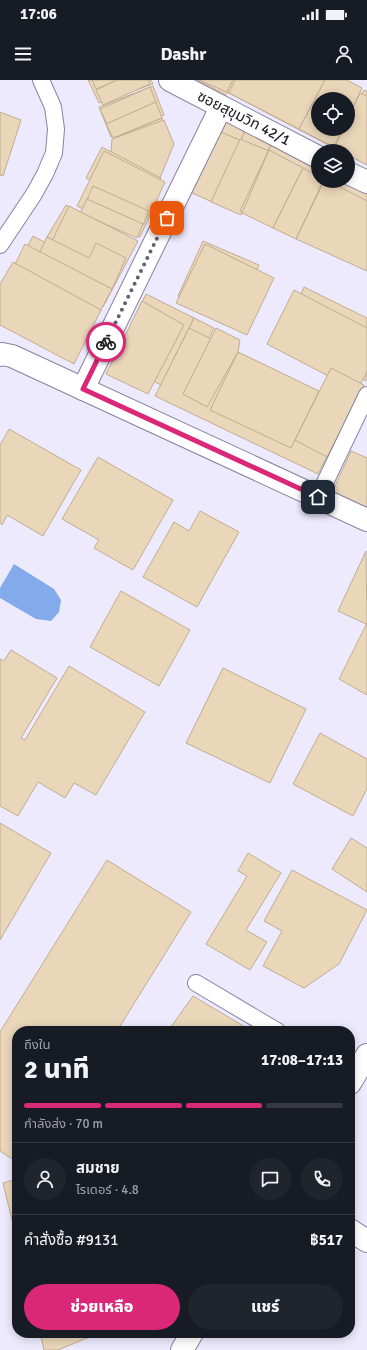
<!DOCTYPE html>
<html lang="th">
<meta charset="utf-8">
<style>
body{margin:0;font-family:Signika,"Noto Sans Thai",sans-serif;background:#20242c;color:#f1f3f6;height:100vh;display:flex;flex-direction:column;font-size:15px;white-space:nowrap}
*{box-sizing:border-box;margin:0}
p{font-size:13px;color:#9ea1a6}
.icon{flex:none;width:22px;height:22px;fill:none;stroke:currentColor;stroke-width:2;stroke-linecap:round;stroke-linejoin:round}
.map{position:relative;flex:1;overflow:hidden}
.details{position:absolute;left:12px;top:946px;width:343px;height:312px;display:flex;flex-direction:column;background:#171b24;border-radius:16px;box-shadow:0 2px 10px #0003}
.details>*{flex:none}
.controls{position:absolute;left:311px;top:12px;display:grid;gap:8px}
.controls a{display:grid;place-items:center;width:44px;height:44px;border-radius:50%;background:#171b24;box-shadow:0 2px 10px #0003;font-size:20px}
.pin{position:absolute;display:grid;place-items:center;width:34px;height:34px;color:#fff;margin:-17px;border-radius:8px;box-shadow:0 2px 6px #0006}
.courier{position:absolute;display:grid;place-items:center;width:40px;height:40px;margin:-20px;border:3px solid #db2777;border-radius:50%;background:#fff;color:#222;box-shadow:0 1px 5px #0007}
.head em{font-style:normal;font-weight:800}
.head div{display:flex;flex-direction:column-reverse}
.head{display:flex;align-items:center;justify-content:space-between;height:68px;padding:0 12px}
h1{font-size:26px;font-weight:800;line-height:30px}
.bar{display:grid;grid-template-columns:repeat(4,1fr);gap:6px 4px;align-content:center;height:48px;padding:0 12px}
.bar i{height:5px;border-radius:3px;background:#363941}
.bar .current{background:#db2777}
.bar p{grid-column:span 4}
.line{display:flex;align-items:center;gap:10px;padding:0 12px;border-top:1px solid #363941}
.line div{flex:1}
.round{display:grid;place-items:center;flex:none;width:42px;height:42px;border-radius:21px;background:#20242c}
.cta{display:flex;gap:8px;margin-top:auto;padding:8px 12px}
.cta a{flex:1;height:46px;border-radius:24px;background:#db2777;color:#fff;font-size:16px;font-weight:800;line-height:46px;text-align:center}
.cta a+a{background:#20242c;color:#f1f3f6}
.status{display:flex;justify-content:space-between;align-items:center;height:28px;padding:0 20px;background:#171b24;direction:ltr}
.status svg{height:11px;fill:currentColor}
header{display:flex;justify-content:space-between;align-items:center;height:52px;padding:0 12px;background:#171b24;font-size:18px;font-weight:800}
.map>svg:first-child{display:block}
.water{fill:#83abec}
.building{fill:#ead6b9;stroke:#c0ad91}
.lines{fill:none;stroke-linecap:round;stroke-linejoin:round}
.service-casing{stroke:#87829f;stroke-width:18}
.minor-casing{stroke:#87829f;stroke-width:24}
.service{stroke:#fff;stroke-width:16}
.minor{stroke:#fff;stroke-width:22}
.done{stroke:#646270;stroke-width:4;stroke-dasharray:0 7.2}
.route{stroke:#db2777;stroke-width:5}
.labels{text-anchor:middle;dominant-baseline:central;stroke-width:4;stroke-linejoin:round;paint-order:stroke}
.street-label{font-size:15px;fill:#1b1924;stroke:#fff}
</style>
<div class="status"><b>17:06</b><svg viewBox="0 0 49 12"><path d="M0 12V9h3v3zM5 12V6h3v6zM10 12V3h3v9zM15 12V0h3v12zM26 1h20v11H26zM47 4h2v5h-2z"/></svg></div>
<header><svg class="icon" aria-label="menu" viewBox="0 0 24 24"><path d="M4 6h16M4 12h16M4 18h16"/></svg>Dashr<svg class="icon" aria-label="person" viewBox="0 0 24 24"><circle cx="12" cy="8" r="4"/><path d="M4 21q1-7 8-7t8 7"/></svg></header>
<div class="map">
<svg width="367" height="1270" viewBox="0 0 367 1270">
<rect width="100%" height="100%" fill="#edeafe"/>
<!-- water -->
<polygon class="water" points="14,484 54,509 61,520 59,532 51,541 36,539 0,518 0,508"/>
<!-- building -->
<g class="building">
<polygon points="88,0 151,0 153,4 99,23"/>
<polygon points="92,0 118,0 96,9"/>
<polygon points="117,0 148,0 150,4 103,25 96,10"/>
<polygon points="197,0 234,0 226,15"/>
<polygon points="199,0 233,0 227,12"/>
<polygon points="233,0 335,0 360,13 348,38 348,19 318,19 318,49 343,49 334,68 227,12"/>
<polygon points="235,0 325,0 299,49 229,13"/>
<polygon points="325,0 347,0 362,8 348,38 348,19 318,19 318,49 343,49 334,67 299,49"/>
<polygon points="153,6 164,35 111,57 99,27"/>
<polygon points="150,7 156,22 107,44 100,29"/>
<polygon points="364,10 367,11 367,84 348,74 348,71 342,71 334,67 344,49 348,49 348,41"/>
<polygon points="360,13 367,16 367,85 348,75 348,71 341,71 334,68 343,49 348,49 348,38"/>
<polygon points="156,22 162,38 113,58 106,44"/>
<polygon points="0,32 21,40 3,96 0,95"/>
<polygon points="162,38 173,65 157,95 113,70 117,57"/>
<polygon points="164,40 174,64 160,98 111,72 112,59"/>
<polygon points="223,40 245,51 214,118 192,107"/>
<polygon points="218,51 240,60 212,122 190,112"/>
<polygon points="245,51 272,63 240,131 214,118"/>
<polygon points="240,59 269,71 241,135 211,122"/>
<polygon points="272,63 318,85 318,101 319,101 295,156 240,131"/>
<polygon points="102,67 161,98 144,128 86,98"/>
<polygon points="269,70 303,88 273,148 242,133"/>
<polygon points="104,71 165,102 140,157 77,126"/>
<polygon points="303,88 318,96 318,101 324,101 296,159 273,148"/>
<polygon points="323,101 348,101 367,111 367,186 299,153"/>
<polygon points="324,101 328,101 367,121 367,191 296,159"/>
<polygon points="93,106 149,131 143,145 87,120"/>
<polygon points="87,119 143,144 137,158 80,133"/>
<polygon points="66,125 106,145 89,178 47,157"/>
<polygon points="69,126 138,161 103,227 19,183 33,156 50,165"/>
<polygon points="47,157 89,178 96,163 126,178 112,209 39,173"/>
<polygon points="203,161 259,185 244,219 257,232 250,248 178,216"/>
<polygon points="25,164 112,209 87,256 1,212"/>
<polygon points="205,164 274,198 247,255 176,223"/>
<polygon points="13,182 101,230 74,284 0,245 0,204"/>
<polygon points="304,207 367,238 366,301 279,259"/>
<polygon points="294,210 367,248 367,291 357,311 267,264"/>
<polygon points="146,214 194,238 161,305 113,281"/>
<polygon points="142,221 184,245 148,314 106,294"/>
<polygon points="194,238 214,248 181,315 161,305"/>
<polygon points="189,248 351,328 318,394 155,316"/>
<polygon points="216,248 240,260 238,272 207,327 183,314"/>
<polygon points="238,272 319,311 291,368 210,330"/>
<polygon points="331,288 364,305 327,377 295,360"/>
<polygon points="9,349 81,390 43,456 7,435 2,445 0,443 0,365"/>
<polygon points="351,371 367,378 367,436 329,419"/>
<polygon points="98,377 173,420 133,490 94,468 99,460 62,439"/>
<polygon points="200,431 239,452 197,527 143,497 174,442 189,451"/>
<polygon points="366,471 367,542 366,544 338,531"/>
<polygon points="121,511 190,550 159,606 90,567"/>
<polygon points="367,543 367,615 339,599"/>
<polygon points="11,570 57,598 21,658 25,660 69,586 145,632 96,715 74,703 65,718 38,702 18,736 0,726 0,579 4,581"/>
<polygon points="223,588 306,629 270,703 186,663"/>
<polygon points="320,653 367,679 367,709 353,736 293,704"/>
<polygon points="0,743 51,773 0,860"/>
<polygon points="351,758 367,768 367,812 332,789"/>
<polygon points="248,773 281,793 246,850 267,862 250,890 206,864 247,796 238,791"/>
<polygon points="107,780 191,832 117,951 17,951 17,1082 0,1071 0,952"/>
<polygon points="292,790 367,830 339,884 304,908 263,886 282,851 264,841"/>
<polygon points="193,916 252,951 168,951"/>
<polygon points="17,1099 17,1160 3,1103"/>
<polygon points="40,1253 99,1253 58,1270 44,1270"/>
</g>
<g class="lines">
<defs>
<g id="service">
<polyline points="0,165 34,114 45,94 54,73 56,49 53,27 41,0"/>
<polyline points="318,417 367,315"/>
<polyline points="196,903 277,951"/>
</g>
<g id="minor">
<polyline points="170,0 318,77"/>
<polyline points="348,93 367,102"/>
<polyline points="0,275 2,274 12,276 367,440"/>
<polyline points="83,309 221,27"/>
<polyline points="350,1003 367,975"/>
<polyline points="350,1150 367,1161"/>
<polyline points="182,1270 192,1253"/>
</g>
</defs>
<!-- service casing -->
<use href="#service" class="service-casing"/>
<!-- minor casing -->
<use href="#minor" class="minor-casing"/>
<!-- service -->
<use href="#service" class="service"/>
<!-- minor -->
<use href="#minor" class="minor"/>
</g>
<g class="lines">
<!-- done -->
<polyline class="done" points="106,262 167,138"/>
<!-- route -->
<polyline class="route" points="106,262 83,309 318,417"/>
</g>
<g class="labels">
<!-- street labels -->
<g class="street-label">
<text transform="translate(244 38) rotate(27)">ซอยสุขุมวิท 42/1</text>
</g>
</g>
</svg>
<div class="controls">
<a><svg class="icon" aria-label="locate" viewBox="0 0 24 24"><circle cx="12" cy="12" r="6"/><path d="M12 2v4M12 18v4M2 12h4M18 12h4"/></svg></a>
<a><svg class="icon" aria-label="layers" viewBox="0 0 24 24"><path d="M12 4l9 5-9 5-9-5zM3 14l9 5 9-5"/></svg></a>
</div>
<div class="pin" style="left:167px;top:138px;background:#ea580c"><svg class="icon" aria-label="bag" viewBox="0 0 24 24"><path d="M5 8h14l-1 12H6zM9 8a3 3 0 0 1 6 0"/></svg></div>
<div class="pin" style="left:318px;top:417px;background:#1f2937"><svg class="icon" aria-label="home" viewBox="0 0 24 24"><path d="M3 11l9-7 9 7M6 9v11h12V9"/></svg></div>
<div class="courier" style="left:106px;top:262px"><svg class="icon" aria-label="bike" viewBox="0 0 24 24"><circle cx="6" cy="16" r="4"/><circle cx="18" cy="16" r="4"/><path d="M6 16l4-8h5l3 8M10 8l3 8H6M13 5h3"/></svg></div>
<section class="details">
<div class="head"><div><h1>2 นาที</h1><p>ถึงใน</p></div><em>17:08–17:13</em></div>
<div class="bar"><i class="current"></i><i class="current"></i><i class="current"></i><i></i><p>กำลังส่ง · 70 m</p></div>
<div class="line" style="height:72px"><a class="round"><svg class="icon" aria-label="person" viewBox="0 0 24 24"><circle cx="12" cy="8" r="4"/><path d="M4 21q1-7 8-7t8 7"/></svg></a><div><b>สมชาย</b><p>ไรเดอร์ · 4.8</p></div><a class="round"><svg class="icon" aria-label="chat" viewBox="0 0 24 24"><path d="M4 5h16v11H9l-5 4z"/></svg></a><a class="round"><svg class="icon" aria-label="phone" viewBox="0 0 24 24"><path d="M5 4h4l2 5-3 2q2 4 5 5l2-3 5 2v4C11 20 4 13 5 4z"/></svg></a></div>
<div class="line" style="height:52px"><div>คำสั่งซื้อ #9131</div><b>฿517</b></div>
<div class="cta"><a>ช่วยเหลือ</a><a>แชร์</a></div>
</section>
</div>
